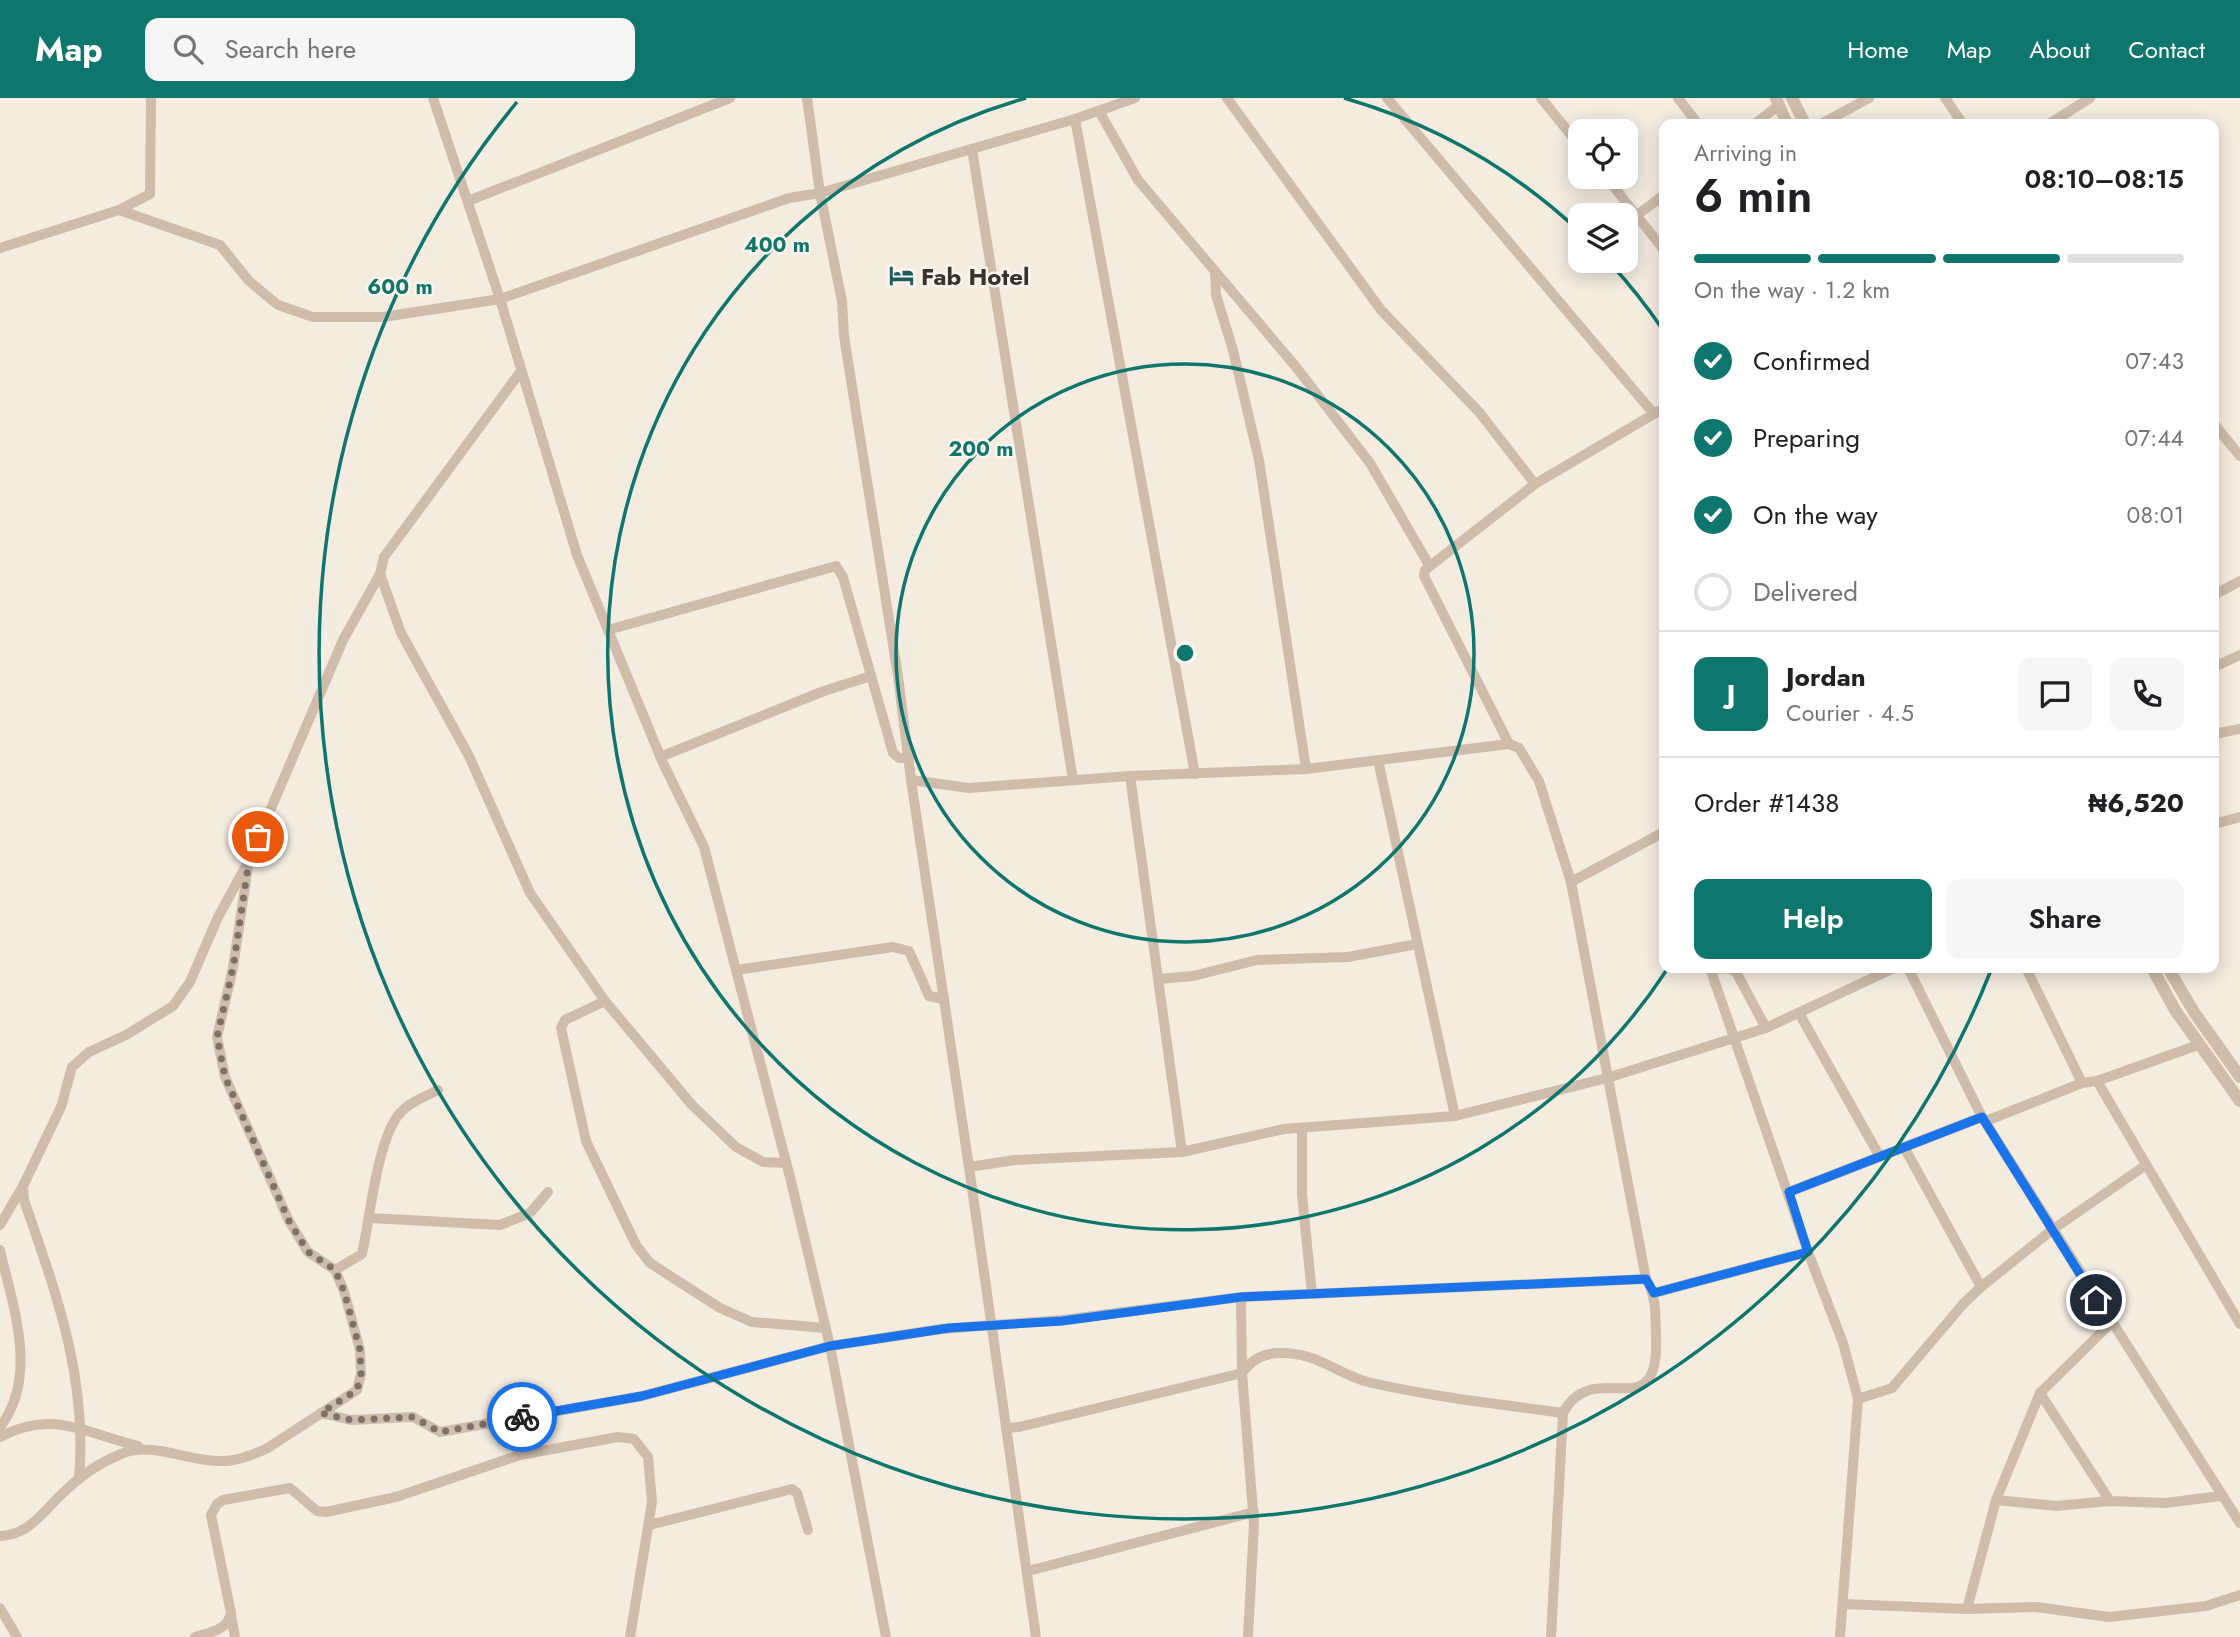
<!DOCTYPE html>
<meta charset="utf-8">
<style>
body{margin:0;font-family:Jost,sans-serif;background:#f6f6f6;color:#202124;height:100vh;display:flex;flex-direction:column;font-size:26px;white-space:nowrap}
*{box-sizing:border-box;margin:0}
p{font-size:23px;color:#757577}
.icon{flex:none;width:38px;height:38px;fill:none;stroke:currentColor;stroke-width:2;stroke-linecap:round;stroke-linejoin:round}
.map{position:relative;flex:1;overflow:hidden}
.drawer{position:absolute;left:1659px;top:21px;width:560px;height:854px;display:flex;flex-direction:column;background:#fff;border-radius:14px;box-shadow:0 4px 18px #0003}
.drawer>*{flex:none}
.buttons{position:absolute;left:1568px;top:21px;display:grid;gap:14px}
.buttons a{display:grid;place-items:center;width:70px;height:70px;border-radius:14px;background:#fff;box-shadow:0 4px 18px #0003;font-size:35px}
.pin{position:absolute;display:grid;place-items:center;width:60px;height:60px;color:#fff;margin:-30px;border:4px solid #fff;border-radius:50%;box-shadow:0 2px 7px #0007}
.courier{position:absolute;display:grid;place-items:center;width:70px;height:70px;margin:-35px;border:5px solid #1a73e8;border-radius:50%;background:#fff;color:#222;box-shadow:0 2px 9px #0007}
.headline em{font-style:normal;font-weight:600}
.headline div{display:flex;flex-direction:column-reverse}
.headline{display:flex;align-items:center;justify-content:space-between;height:119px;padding:0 35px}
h1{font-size:46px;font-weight:600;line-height:52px}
.bar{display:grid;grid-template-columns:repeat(4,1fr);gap:10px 7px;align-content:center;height:84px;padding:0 35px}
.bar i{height:9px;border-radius:5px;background:#e0e0e0}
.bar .active{background:#0f766e}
.bar p{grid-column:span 4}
.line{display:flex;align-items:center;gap:18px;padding:0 35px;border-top:2px solid #e0e0e0}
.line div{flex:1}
.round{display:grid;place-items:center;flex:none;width:74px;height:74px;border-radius:14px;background:#f6f6f6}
ol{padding:0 35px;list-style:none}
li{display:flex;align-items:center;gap:21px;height:77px}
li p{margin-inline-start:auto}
li .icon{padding:7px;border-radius:50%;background:#0f766e;color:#fff;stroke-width:4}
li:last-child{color:#757577}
li i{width:38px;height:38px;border:4px solid #e0e0e0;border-radius:50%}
.primary-button{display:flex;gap:14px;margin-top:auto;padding:14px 35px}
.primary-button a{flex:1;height:80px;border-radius:14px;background:#0f766e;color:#fff;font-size:28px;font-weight:600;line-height:80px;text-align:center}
.primary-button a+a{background:#f6f6f6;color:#202124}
header{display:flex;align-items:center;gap:42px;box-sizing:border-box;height:98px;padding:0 35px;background:#0f766e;color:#fff}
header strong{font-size:33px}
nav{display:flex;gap:38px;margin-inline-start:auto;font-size:24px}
.search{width:490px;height:63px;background:#f6f6f6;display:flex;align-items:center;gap:18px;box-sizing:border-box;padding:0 24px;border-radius:14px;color:#757577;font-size:26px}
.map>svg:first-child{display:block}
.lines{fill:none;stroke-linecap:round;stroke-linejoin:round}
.minor{stroke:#cfbcaa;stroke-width:10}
.tertiary{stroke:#cfbcaa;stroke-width:12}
.done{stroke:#7d726a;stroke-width:7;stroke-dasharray:0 12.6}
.route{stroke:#1a73e8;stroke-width:9}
.ring{fill:none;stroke:#0f766e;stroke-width:3.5}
.labels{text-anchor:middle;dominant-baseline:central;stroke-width:5;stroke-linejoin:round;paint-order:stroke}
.poi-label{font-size:24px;font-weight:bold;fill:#3c302a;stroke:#fcf5ed;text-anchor:start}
.centre{fill:#0f766e;stroke:#fcf5ed;stroke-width:3.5}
.ring-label{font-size:21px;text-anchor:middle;font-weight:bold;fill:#0f766e;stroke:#fcf5ed;stroke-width:5;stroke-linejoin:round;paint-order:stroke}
</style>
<header>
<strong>Map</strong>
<div class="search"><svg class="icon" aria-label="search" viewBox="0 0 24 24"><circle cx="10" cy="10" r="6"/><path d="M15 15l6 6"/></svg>Search here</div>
<nav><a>Home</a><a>Map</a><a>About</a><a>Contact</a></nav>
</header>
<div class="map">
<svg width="2240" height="1539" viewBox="0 0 2240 1539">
<rect width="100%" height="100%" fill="#f5ece0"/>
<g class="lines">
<!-- minor -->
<g class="minor">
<polyline points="433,0 500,201 577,457 663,665 704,749 791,1083 830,1248 886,1539"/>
<path d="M807 0 820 95 842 203 844 238 898 578 911 682 969 690 1130 678 1306 671 1509 646 1519 650 1539 683 1571 784 1646 1181C1657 1199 1655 1218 1656 1238 1660 1334 1595 1256 1563 1315L1551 1539"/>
<polyline points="1227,0 1381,212 1479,314 1535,386"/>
<polyline points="1387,0 1654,316"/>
<polyline points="1541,0 1580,48"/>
<polyline points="1678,0 1698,26"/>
<polyline points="1945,0 1963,26"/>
<polyline points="1099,13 1138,82 1296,269 1370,365 1429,467"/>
<polyline points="1075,21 1195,676"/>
<polyline points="1755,26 1779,7"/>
<polyline points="1821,26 1869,0"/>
<polyline points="2049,26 2090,0"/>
<polyline points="972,51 1073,682"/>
<polyline points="1606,79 1664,152"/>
<polyline points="468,103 730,0"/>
<polyline points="119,112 150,96 151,0"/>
<polyline points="1637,117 1664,97"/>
<polyline points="0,150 119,112 220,147 249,183 278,207 313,219 383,219 500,201 789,100 820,95 1075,21 1135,0"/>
<polyline points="1215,173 1216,197 1233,252 1259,362 1306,671"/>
<polyline points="521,273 384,459 380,476 401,535 469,658 530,795 605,903 692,1007 736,1049 763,1064 786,1065"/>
<polyline points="2214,326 2240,358"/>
<polyline points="2214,497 2240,483"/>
<polyline points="608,532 836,468 843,479 893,655 899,660 909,660"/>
<polyline points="2214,569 2240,557"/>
<polyline points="2214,636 2240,631"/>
<polyline points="1509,646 1424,478 1425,472 1535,386 1664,310"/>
<polyline points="660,659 824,593 871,578"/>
<polyline points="1378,662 1455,1018"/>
<polyline points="1130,678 1182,1054"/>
<polyline points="911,682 969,1069"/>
<polyline points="2214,726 2240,719"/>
<polyline points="1571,784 1664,734"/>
<polyline points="1710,870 1808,1154 1843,1245 1858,1301 1840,1539"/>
<polyline points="1908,870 1982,1019 2240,1425"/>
<polyline points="2026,870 2082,985"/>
<polyline points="1711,871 1728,870 1736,874 1766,930"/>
<polyline points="736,872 893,849 909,853 929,898 944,901"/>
<polyline points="1159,881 1193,878 1257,862 1348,859 1417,846"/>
<polyline points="605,903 565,922 561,930 586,1043 636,1147 650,1165 720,1210 752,1224 826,1230"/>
<polyline points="1799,915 1880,1059"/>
<polyline points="2097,983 2240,1226"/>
<polyline points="1986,1023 2082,985 2097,983 2198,947"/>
<polyline points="1302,1030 1302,1097 1312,1196"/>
<polyline points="1904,1049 1981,1189"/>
<polyline points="1789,1094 1982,1019"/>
<polyline points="370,1120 500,1127 530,1115 548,1094"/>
<polyline points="0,1127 23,1088"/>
<path d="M0 1152C13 1209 39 1278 0 1329"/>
<path d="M335 1172 362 1156C370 1121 377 1039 401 1014 410 1004 426 998 438 992"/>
<polyline points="1654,1195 1808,1154"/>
<polyline points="2040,1295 2110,1403"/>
<polyline points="1858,1301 1892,1290 1964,1205 1981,1189 2052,1132 2146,1067"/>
<polyline points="321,1315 351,1322 413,1319 440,1334 642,1298 830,1248 941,1231 1062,1222 1241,1199 1646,1181"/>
<polyline points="1006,1330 1019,1329 1242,1275 1241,1199"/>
<path d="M0 1339C53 1311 85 1335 138 1348"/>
<path d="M79 1381C88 1280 56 1195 24 1102L23 1088 61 1009 72 969 89 954 126 937 173 908 190 884 218 819 246 768"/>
<polyline points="1996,1402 2056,1408 2110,1403 2165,1405 2221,1398"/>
<polyline points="649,1427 792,1391 797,1395 808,1432"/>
<path d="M0 1438C30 1437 44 1412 64 1394 81 1377 99 1365 121 1356 151 1343 187 1363 220 1363 235 1364 252 1357 266 1351L357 1292 361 1276 360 1252 344 1193 335 1172 308 1154 289 1123 225 979 217 939 233 870 249 762 343 542 380 476"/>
<polyline points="1028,1473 1254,1414"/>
<polyline points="1843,1506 1967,1511 2036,1509 2109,1519 2206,1508 2240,1497"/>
<polyline points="0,1510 17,1539"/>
<polyline points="1967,1511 1996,1402 2040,1295 2111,1225"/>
<polyline points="231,1518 235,1539"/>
<path d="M195 1539C210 1534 227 1533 231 1515L211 1417 217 1406 223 1402 290 1390 317 1413 326 1414 396 1399 520 1357 618 1339 634 1341 648 1359 652 1404 630 1539"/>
<polyline points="1036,1539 969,1069 1015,1062 1182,1054 1284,1031 1455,1018 1607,980 1766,930 1894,870"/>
<path d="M1248 1539 1254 1426 1242 1275C1250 1263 1262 1256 1277 1255 1316 1253 1337 1276 1368 1284 1432 1299 1499 1306 1563 1315"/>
</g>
<!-- tertiary -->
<g class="tertiary">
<polyline points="1776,0 1787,26"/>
<polyline points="1792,0 1805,26"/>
<polyline points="2152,870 2175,912 2240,1003"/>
<polyline points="2168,870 2194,914 2240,979"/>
</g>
</g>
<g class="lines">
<!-- done -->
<polyline class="done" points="258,739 249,762 233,870 217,939 225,979 289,1123 308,1154 335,1172 344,1193 360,1252 361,1276 357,1292 321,1315 351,1322 413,1319 440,1334 522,1319"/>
<!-- route -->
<polyline class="route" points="522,1319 642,1298 830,1248 949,1230 1062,1223 1241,1199 1646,1181 1654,1195 1808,1154 1789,1094 1982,1019 2096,1202"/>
</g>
<!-- distance rings -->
<g class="ring">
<circle cx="1185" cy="555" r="289"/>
<path d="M1666 873A577 577 0 1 1 1026 0M1344 0A577 577 0 0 1 1579 133M1610 165A577 577 0 0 1 1663 232"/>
<path d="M1991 872A866 866 0 1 1 517 4"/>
</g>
<!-- icons -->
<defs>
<symbol id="hotel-bare" viewBox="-9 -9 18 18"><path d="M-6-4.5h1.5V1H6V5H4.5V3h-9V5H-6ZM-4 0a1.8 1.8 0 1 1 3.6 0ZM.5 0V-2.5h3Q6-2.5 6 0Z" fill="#1b5b62" stroke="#fcf5ed" stroke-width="2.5" paint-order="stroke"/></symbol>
</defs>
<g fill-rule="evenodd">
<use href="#hotel-bare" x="884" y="160" width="35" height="35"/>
</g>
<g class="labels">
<!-- poi labels -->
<g class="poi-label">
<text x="921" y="178">Fab Hotel</text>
</g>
</g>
<circle cx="1185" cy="555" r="10" class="centre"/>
<g class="ring-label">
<text x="777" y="154">400 m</text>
<text x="400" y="196">600 m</text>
<text x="981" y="358">200 m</text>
</g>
</svg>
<div class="buttons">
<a><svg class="icon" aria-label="locate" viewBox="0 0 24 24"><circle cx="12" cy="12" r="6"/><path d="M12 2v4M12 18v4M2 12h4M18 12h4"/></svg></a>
<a><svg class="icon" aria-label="layers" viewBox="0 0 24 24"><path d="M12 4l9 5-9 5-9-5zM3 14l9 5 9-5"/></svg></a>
</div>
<div class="pin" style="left:258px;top:739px;background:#ea580c"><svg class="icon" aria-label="bag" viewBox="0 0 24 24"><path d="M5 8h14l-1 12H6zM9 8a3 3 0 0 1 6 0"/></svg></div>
<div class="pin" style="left:2096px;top:1202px;background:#1f2937"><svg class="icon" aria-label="home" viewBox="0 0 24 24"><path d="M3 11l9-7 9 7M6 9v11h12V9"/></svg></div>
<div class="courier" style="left:522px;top:1319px"><svg class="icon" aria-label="bike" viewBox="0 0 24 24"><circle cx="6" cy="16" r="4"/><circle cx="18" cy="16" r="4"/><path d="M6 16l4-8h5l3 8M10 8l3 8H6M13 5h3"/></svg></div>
<section class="drawer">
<div class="headline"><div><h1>6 min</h1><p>Arriving in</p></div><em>08:10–08:15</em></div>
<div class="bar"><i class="active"></i><i class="active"></i><i class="active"></i><i></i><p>On the way · 1.2 km</p></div>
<ol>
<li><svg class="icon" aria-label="check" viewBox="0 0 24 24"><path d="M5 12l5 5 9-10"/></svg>Confirmed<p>07:43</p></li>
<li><svg class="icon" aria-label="check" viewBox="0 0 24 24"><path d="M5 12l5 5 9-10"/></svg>Preparing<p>07:44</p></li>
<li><svg class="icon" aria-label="check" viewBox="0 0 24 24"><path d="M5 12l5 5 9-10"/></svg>On the way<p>08:01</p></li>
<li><i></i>Delivered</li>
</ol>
<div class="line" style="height:126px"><b class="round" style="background:#0f766e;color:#fff">J</b><div><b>Jordan</b><p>Courier · 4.5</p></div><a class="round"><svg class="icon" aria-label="chat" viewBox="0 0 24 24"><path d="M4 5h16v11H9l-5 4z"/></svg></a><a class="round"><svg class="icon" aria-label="phone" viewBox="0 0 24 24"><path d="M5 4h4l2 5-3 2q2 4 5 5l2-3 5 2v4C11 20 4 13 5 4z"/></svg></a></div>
<div class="line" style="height:91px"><div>Order #1438</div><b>₦6,520</b></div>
<div class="primary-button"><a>Help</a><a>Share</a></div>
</section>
</div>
